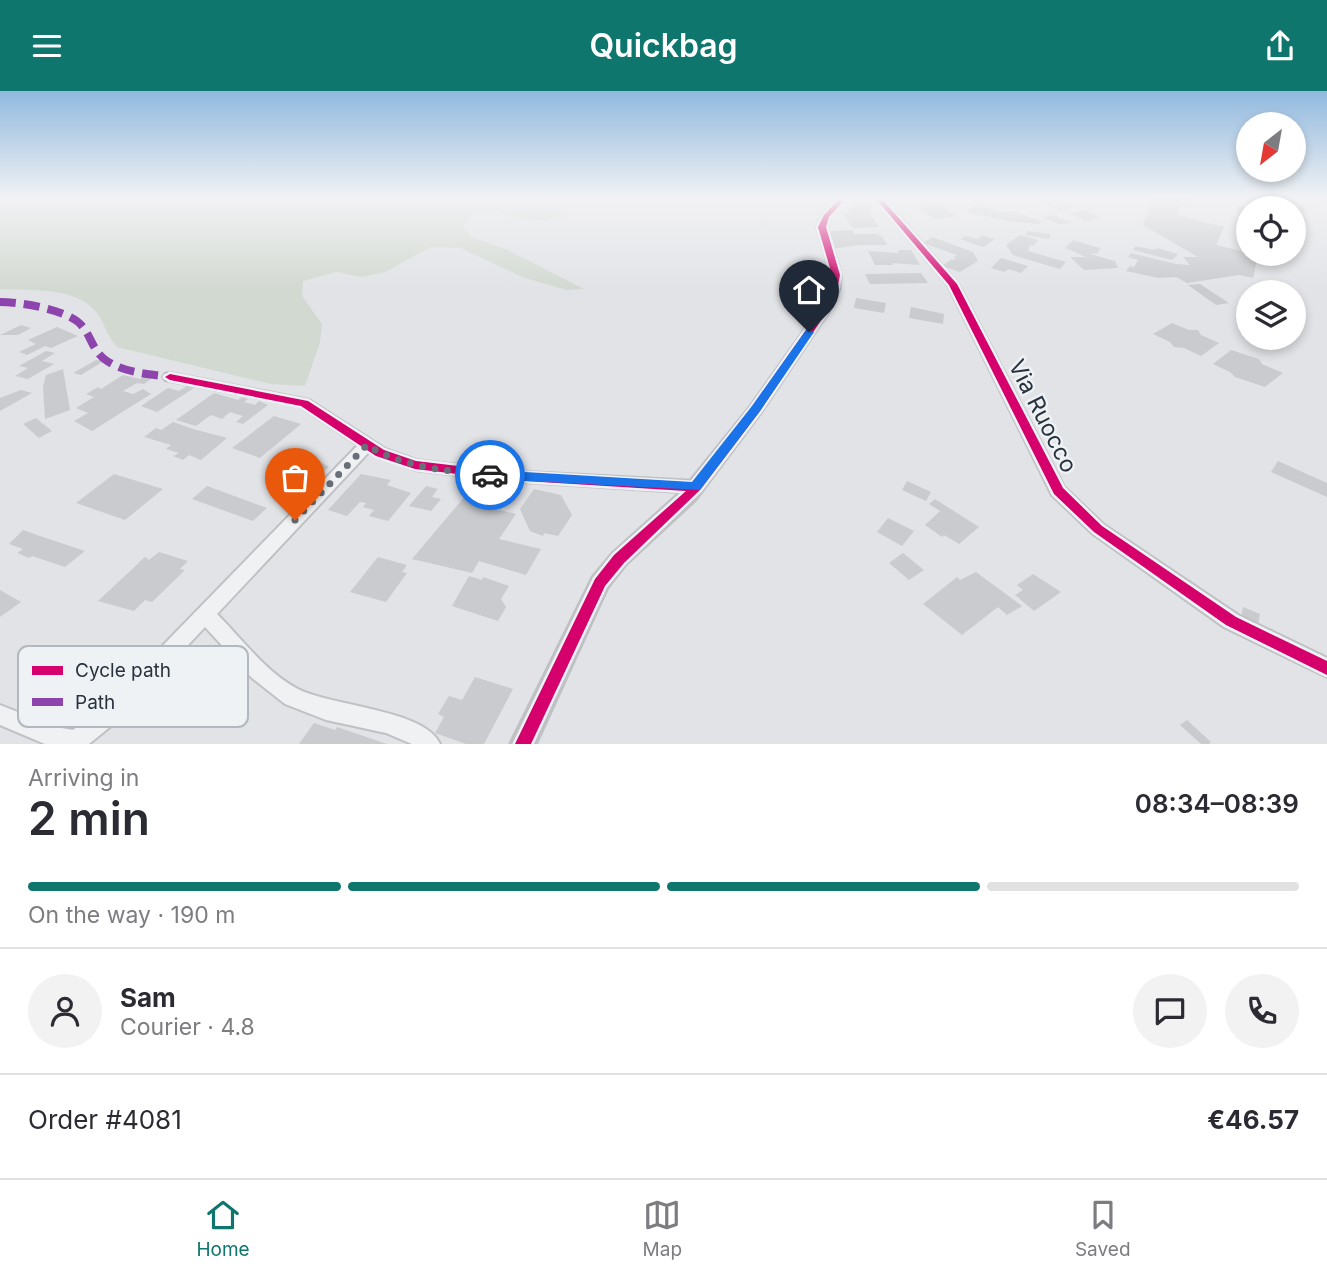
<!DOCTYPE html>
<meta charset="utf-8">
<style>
body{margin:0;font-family:Inter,sans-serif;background:#f2f2f3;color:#2b2b33;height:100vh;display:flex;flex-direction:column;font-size:26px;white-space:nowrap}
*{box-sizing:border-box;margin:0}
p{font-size:23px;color:#7c7c81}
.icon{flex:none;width:38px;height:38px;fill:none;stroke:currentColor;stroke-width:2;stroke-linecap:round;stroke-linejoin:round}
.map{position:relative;height:653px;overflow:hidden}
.side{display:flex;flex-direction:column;background:#fff;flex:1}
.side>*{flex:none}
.needle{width:46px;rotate:211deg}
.tools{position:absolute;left:1236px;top:21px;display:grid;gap:14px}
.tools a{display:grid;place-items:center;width:70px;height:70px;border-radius:50%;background:#fff;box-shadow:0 4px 10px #0003;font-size:35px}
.pin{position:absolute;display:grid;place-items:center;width:60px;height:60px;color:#fff;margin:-72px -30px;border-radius:50% 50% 50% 0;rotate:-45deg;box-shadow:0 0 7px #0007}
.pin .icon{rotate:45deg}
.courier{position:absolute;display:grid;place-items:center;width:70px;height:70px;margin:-35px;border:5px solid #1a73e8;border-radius:50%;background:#fff;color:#222;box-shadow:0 2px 9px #0007}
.headline em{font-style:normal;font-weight:600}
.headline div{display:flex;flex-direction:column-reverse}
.headline{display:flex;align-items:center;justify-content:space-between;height:119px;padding:0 28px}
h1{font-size:46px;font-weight:600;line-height:52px}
.bar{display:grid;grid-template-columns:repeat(4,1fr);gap:10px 7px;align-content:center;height:84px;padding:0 28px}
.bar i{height:9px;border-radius:5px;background:#e1e1e2}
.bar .active{background:#0f766e}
.bar p{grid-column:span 4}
.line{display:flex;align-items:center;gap:18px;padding:0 28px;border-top:2px solid #e1e1e2}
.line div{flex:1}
.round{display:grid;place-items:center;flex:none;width:74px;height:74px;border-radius:37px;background:#f2f2f3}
header{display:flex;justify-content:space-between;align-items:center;height:91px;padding:0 28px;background:#0f766e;color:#fff;font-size:32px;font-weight:600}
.menu{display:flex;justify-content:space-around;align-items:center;height:98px;border-top:2px solid #e1e1e2;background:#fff;font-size:19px;color:#7c7c81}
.menu a{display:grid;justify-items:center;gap:4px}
.menu .active{color:#0f766e}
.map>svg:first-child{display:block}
.green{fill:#d2d9d1}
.building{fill:#c9cbce}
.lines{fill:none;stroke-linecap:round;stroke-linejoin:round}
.street-casing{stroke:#bfc1c4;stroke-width:4}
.street{fill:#f0f1f2;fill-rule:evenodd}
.secondary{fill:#bfc1c5;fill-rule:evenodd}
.quiet{stroke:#8e44ad;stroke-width:8;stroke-dasharray:16 8;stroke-linecap:butt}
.cycleway-casing{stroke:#eef2f5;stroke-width:5}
.cycleway{fill:#d6006c;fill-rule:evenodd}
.route{fill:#1a73e8}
.done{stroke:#696f79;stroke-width:7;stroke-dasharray:0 12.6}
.labels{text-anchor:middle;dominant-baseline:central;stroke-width:5;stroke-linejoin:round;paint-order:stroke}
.street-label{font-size:23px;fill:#28313e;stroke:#eef2f5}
.key{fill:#eef2f5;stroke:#b3b8be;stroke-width:2}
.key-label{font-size:19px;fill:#28313e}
</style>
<header><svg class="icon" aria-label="menu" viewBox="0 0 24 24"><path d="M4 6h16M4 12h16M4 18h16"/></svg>Quickbag<svg class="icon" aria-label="share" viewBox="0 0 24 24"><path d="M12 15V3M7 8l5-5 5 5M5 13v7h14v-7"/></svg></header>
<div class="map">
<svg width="1327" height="653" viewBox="0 0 1327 653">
<rect width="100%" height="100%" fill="#e1e3e6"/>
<!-- green -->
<path class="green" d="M16 108H536L568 124 543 130 516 127 498 120 470 124 463 135 471 146 508 159 584 198 567 199 525 187 460 157 431 156 385 181 363 186 336 181 303 190 302 205 322 233 320 251 305 295 271 293 117 256C109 247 106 238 101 228 82 194 33 200 0 198V114Z"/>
<!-- building -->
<g class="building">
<polygon points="1058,108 1075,115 1061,120 1042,111"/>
<polygon points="1152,108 1194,108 1192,117 1180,114 1177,124 1224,136 1216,154 1258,164 1253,187 1239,184 1187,192 1176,186 1159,187 1126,180 1130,175 1134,176 1138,169 1128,166 1131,162 1176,173 1190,174 1183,166 1198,166 1143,134"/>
<polygon points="1270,108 1305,112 1306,121 1270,114"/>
<polygon points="855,109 868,110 872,115 870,123 879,136 853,137 843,123 846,123"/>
<polygon points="939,113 956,125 934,128 918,116"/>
<polygon points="975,114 1001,121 1013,120 1041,130 1039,133 1012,131 970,122 967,119"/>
<polygon points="1235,115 1254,116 1248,117 1248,130 1242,129"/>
<polygon points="1084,119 1101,126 1086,130 1070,123"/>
<polygon points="1052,124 1073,132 1059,133 1043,127"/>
<polygon points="852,139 854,143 877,143 883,146 887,154 859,154 832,158 824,140"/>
<polygon points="1027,140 1050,143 1049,148 1026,144"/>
<polygon points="982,144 995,148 983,156 960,148 965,145 978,148"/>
<polygon points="1020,144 1038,149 1033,155 1030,154 1028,160 1066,171 1060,178 1013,164 1006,154"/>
<polygon points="932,146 973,161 978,170 960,181 942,175 950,169 956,168 954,166 957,164 923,152"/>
<polygon points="1073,149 1100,157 1098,162 1090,163 1115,170 1118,177 1084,179 1070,166 1086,166 1065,157"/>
<polygon points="1135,155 1155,159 1157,157 1178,163 1172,169 1133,159"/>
<polygon points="898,159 911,159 920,174 892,172 893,174 875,174 868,160 899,162"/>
<polygon points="1001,167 1028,175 1021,182 1008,178 1005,181 991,177"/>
<polygon points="921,182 928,192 870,193 865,183"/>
<polygon points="1200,193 1229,212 1216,214 1188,194"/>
<polygon points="856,207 886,212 884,222 854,217"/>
<polygon points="911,216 944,223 943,233 909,227"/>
<polygon points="1172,232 1189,239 1198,239 1201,244 1219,252 1201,265 1184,257 1174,256 1170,251 1153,243"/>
<polygon points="21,234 31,237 18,244 0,244"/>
<polygon points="57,236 78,245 51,257 45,255 27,264 19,261 36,253 28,249"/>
<polygon points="1231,259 1259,268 1262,273 1283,282 1265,296 1235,286 1230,281 1213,273"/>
<polygon points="46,260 55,262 42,270 54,273 28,288 15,285 28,277 19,275"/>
<polygon points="96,269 104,270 81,284 73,282"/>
<polygon points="63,278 70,319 45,328 43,296 46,284"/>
<polygon points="123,284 140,288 145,285 154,286 144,293 137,292 123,300 133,303 143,298 151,303 92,340 74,330 88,322 76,317 94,306 86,303 98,296 101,298"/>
<polygon points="187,295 194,297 157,321 141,315 168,297 179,300"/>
<polygon points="21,299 32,302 0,320 0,307"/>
<polygon points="214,302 238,309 242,306 248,308 244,311 255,314 259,310 268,314 243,333 236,331 243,325 230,321 222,328 211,324 196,335 176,329"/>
<polygon points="274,325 301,333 260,367 232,357"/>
<polygon points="36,327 52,340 39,347 23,333"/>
<polygon points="173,331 193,338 227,347 201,369 189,364 183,369 173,365 179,362 166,358 171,354 144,346 156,337 161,339"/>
<polygon points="304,361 329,376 314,388 309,385 289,399 271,386"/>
<polygon points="1278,370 1327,392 1327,406 1271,381"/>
<polygon points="114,383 163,398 125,429 76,412"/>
<polygon points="361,383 391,389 387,394 411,402 388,430 369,425 374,419 363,416 366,412 360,411 347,425 328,419"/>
<polygon points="907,390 931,401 926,410 902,399"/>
<polygon points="207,395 267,417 253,430 192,408"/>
<polygon points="426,395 438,398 432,406 441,408 431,420 409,415"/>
<polygon points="534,398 561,404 572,424 558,445 544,442 543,445 530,440 520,418"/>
<polygon points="496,403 503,405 495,418 516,423 499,448 541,458 526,484 479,470 472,482 412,468 466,404 490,410"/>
<polygon points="935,408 979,436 959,453 944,444 942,446 925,434 940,420 929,413"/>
<polygon points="888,427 914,440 902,455 877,441"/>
<polygon points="23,439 40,445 85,460 65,476 32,465 29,467 17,462 23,458 9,453"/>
<polygon points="159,461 188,470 180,478 185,479 152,511 145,509 134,520 98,510 145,466 149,469"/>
<polygon points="903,462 924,479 909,489 889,472"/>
<polygon points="378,466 407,474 402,481 407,482 386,511 350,501"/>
<polygon points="976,481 1022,515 1007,524 998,516 962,544 923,513 957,486 960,489"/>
<polygon points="1033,483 1061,501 1034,520 1015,504 1023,499 1017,494"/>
<polygon points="469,485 482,489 483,486 509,495 501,508 506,516 498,530 452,515"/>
<polygon points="0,499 21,511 0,526"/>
<polygon points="1243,516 1260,523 1258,535 1241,527"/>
<polygon points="475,586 513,598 484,653 466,653 435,642 444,626 438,623 449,605 462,609"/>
<polygon points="1187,629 1211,651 1209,653 1201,653 1180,634"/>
<polygon points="314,632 335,639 337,636 387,653 299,653"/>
</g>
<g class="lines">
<defs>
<g id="street">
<polygon points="875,108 884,108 958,193 1064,396 1104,434 1238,524 1327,567 1327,586 1224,536 1092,442 1052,404 948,194"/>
<path d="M170 282 309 309 385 358 416 369 509 380 696 390 702 392 704 396 702 400 696 402 509 390 415 379 369 361 217 523C242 548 265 580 296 597 331 616 425 618 440 653H412L386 642 326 629 285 613 252 587 205 536 116 631 89 653H45L0 634V614L56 636 73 639 102 617 358 354 300 315 165 289 163 286 165 283Z"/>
</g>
</defs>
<!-- street casing -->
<use href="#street" class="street-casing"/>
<!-- street -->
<use href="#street" class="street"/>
<!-- secondary -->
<polygon class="secondary" points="835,108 848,108 832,126 829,136 843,184 841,199 830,222 763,322 697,410 627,475 609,498 538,653 508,653 591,485 611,461 681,398 749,314 814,222 825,199 829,184 815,136 821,122"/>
<!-- quiet -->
<path class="quiet" d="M0 211C20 211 70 219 82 235 92 247 93 261 107 270 125 282 149 283 170 286"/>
<defs>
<g id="cycleway">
<polygon points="839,108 845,108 829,126 826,136 840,184 837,199 826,222 760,320 700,399 624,472 605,495 531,653 515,653 595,488 614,464 686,400 509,389 415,378 376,365 301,315 170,289 165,286 170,283 308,310 384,359 416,370 509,381 692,392 752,316 818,222 829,199 832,184 818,136 824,124"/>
<polygon points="876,108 882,108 957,193 1063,397 1102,435 1236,526 1327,570 1327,584 1226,534 1094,441 1054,403 949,194"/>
</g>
</defs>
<!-- cycleway casing -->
<use href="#cycleway" class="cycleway-casing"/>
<!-- cycleway -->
<use href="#cycleway" class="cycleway"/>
</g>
<!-- sky -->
<linearGradient id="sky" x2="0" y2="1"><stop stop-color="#91b9de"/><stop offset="0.54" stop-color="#f2f2f4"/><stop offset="1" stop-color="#f2f2f4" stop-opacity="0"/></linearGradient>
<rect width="1327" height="199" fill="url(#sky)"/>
<!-- route -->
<polygon class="route" points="806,239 814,241 760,320 700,399 490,388 484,384 490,379 692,391 752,315"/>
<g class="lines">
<!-- done -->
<path class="done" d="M295 429 367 354C404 377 448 380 490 384"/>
</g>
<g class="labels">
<!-- street labels -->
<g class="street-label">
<text transform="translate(1043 325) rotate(63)">Via Ruocco</text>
</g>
</g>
<!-- legend -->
<rect x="18" y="555" width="230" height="81" rx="10" class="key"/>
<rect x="32" y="575" width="31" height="9" fill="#d6006c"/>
<rect x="32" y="607" width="31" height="8" fill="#8e44ad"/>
<g class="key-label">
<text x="75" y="586">Cycle path</text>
<text x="75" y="618">Path</text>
</g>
</svg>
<div class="tools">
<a><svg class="needle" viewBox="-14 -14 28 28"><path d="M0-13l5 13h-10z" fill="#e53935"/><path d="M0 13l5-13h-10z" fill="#7c7c81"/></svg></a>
<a><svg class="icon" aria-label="locate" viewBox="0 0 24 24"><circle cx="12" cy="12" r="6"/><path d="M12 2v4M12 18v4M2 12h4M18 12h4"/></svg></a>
<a><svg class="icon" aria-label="layers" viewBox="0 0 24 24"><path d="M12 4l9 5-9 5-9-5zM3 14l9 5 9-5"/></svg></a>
</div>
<div class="pin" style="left:295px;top:429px;background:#ea580c"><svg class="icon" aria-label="bag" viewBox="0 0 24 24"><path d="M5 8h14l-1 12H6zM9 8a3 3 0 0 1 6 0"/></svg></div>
<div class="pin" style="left:809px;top:241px;background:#1f2937"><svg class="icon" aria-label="home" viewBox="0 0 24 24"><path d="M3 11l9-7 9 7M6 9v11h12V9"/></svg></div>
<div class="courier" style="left:490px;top:384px"><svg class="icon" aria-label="car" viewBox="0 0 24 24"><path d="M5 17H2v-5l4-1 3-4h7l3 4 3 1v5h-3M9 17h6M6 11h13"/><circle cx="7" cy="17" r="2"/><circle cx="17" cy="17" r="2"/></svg></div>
</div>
<section class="side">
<div class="headline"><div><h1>2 min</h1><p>Arriving in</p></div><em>08:34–08:39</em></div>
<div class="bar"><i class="active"></i><i class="active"></i><i class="active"></i><i></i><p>On the way · 190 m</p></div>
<div class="line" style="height:126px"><a class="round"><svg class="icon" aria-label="person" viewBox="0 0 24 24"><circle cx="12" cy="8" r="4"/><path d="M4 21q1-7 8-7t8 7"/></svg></a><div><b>Sam</b><p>Courier · 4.8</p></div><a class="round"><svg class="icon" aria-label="chat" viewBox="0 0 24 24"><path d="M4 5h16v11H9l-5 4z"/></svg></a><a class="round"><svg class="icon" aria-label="phone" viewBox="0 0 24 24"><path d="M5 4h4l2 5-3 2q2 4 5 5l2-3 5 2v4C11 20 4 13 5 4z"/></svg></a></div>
<div class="line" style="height:91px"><div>Order #4081</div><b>€46.57</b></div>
</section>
<nav class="menu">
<a class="active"><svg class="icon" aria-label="home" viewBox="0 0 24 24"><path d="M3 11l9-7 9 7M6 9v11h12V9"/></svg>Home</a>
<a><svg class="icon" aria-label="map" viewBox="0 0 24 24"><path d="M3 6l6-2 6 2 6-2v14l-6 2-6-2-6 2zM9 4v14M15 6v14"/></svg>Map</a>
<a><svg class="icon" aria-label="saved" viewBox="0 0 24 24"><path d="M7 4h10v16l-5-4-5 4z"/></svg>Saved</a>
</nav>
